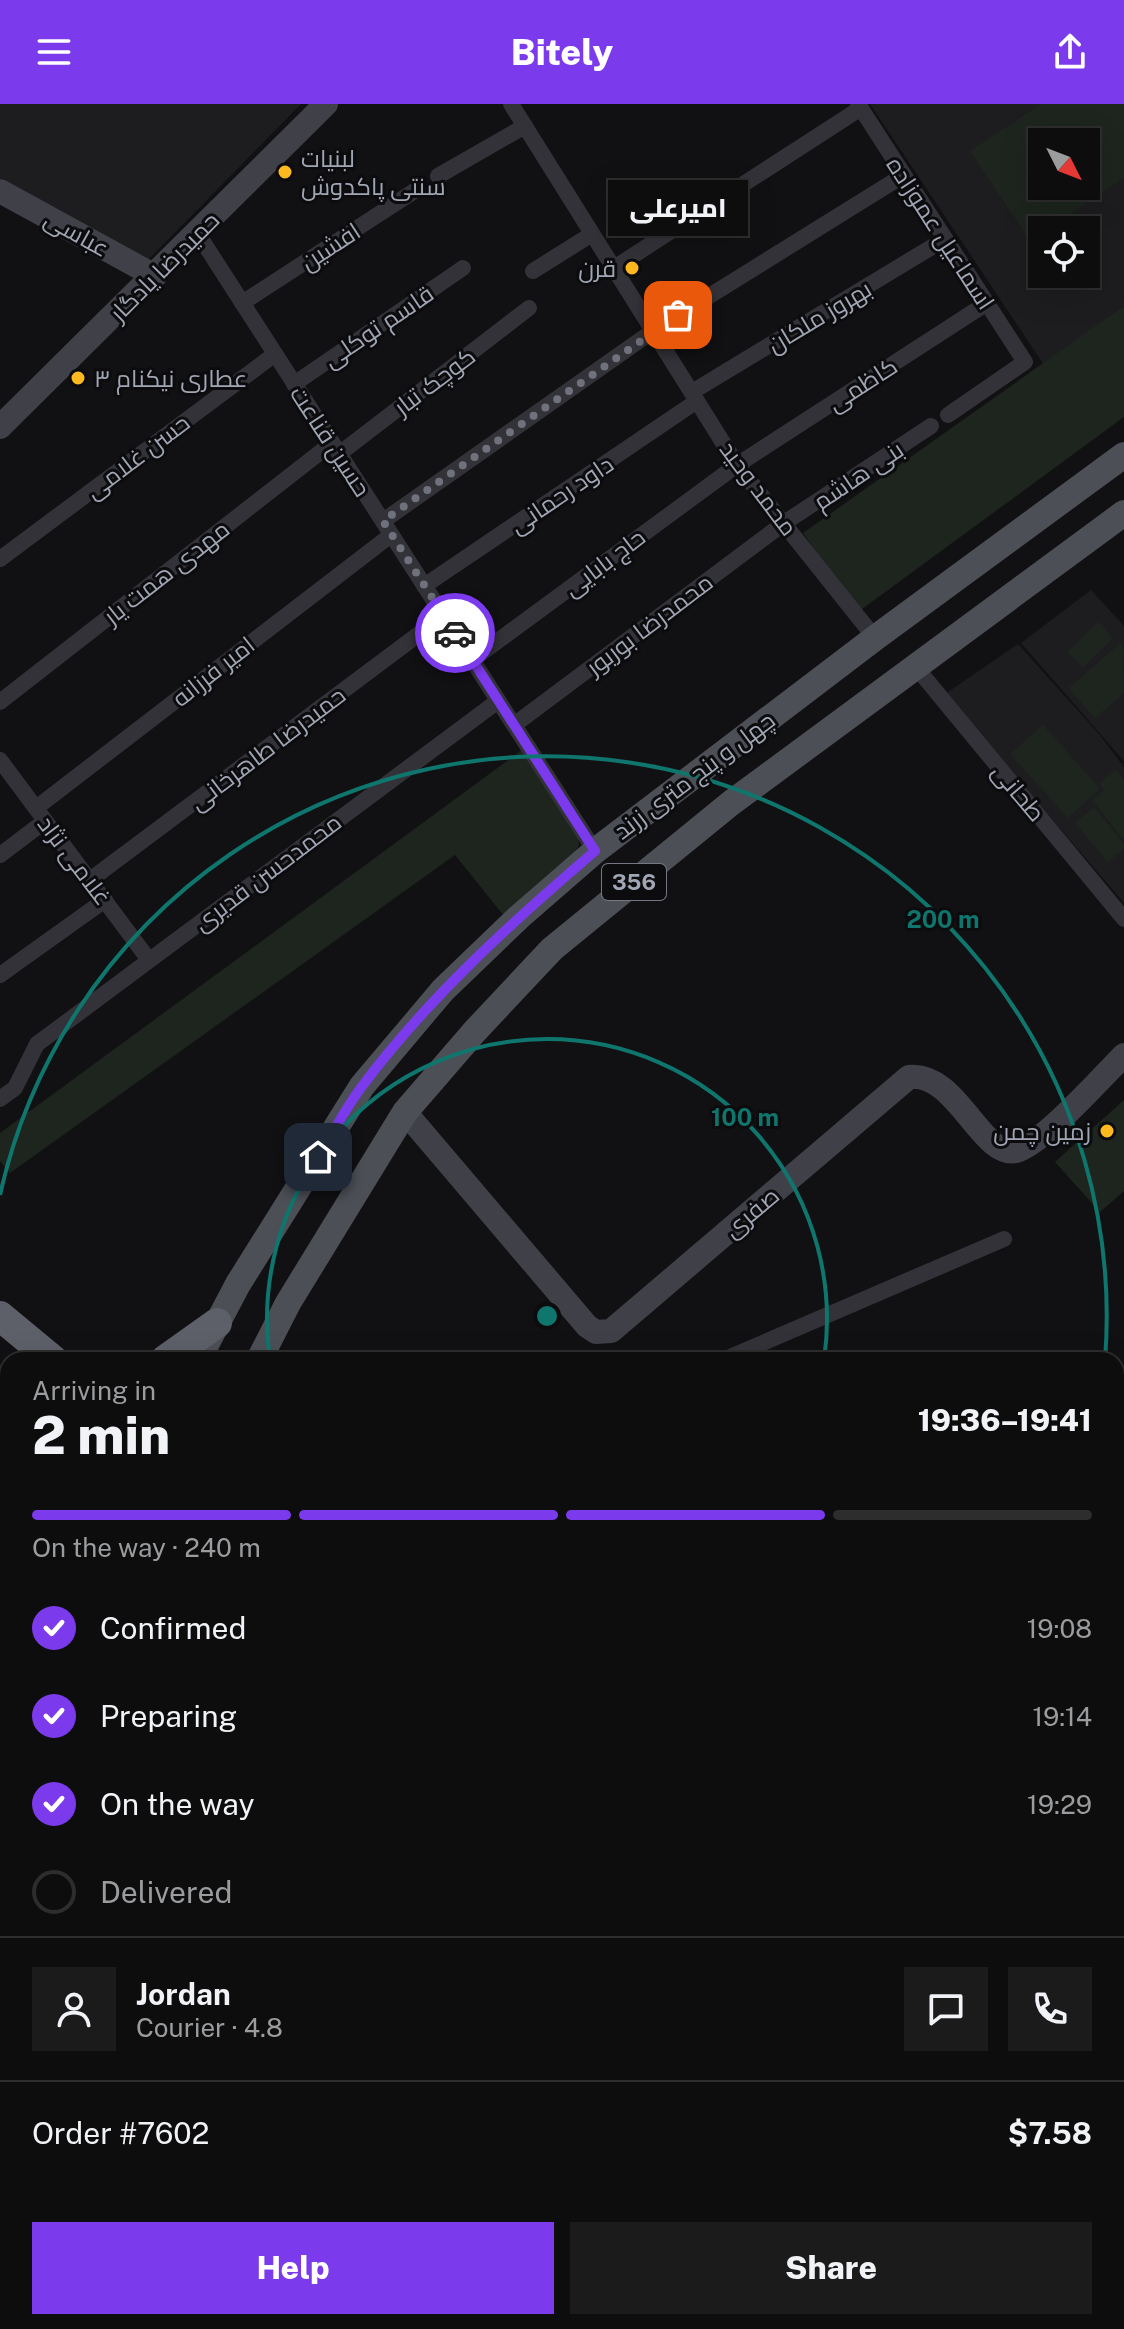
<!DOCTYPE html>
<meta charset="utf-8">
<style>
body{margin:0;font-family:"Public Sans",Cairo,sans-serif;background:#1b1b1c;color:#f1f3f6;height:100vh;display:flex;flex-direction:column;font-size:30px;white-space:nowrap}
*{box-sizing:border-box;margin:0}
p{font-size:26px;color:#9a9c9e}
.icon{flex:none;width:44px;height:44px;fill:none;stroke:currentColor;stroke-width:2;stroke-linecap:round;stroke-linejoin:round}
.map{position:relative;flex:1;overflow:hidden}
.side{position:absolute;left:0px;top:1248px;width:1124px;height:978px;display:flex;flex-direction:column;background:#0d0d0e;border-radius:24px 24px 0 0;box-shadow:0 8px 32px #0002,0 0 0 2px #2d2d2e}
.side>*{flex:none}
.needle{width:52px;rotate:132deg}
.buttons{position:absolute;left:1028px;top:24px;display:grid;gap:16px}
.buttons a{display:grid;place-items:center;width:72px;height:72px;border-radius:0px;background:#0d0d0e;box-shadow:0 8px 32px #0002,0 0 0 2px #2d2d2e;font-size:40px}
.pin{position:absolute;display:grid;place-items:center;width:68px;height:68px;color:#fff;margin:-34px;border-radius:16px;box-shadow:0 4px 12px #0006}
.courier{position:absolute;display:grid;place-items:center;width:80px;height:80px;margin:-40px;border:6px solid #7c3aed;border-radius:50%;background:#fff;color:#222;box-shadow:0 2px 10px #0007}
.bubble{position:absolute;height:56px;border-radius:0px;background:#0d0d0e;box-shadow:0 8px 32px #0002,0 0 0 2px #2d2d2e;font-size:26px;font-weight:800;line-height:56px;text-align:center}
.overview em{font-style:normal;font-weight:800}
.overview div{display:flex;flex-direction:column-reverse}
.overview{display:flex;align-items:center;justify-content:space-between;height:136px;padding:0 32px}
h1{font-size:52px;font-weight:800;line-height:60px}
.bar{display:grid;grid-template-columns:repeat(4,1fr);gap:12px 8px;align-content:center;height:96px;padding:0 32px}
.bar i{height:10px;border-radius:6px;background:#2d2d2e}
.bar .selected{background:#7c3aed}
.bar p{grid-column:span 4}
.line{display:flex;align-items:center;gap:20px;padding:0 32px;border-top:2px solid #2d2d2e}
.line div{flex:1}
.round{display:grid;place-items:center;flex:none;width:84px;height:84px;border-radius:0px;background:#1b1b1c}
ol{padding:0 32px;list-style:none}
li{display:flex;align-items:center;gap:24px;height:88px}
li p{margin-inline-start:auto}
li .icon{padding:8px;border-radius:50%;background:#7c3aed;color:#fff;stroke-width:4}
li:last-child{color:#9a9c9e}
li i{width:44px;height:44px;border:4px solid #2d2d2e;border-radius:50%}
.action{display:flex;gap:16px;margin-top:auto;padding:16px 32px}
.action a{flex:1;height:92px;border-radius:0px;background:#7c3aed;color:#fff;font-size:32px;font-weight:800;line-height:92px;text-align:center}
.action a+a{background:#1b1b1c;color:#f1f3f6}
header{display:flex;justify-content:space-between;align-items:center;height:104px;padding:0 32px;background:#7c3aed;color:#fff;font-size:36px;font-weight:800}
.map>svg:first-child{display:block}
.built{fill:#1d1d20;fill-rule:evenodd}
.green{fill:#1d251e;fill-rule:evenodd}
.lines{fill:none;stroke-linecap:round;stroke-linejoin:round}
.street{stroke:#323238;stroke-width:16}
.secondary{stroke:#404148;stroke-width:24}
.primary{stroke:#4d4f57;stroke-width:26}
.highway{stroke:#5d6069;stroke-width:30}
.done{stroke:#6f727c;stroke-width:8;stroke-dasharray:0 14.4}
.route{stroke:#7c3aed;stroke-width:10}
.ring{fill:none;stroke:#0f766e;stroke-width:4}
.poi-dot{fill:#fdb91e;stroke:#0c0c0e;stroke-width:3}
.labels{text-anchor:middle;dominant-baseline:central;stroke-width:6;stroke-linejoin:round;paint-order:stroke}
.shield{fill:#0c0c0e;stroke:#747882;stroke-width:2}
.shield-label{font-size:22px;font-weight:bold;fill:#a1a6b4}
.poi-label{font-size:24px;fill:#a1a6b4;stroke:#0c0c0e;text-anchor:start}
.street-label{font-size:24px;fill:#a1a6b4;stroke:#0c0c0e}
.centre{fill:#0f766e;stroke:#0c0c0e;stroke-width:4}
.ring-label{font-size:24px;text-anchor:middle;font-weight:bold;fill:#0f766e;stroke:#0c0c0e;stroke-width:6;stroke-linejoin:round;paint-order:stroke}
</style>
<header><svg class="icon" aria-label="menu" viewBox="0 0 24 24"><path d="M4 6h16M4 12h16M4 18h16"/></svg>Bitely<svg class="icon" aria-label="share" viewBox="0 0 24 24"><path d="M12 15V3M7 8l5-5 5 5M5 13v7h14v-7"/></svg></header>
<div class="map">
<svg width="1124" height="2225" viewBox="0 0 1124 2225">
<rect width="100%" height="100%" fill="#111113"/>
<!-- built -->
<g class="built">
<polygon points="0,0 301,0 149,155 0,74"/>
<path d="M870 0H1124V202L1044 261ZM1042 38H1086V82H1042ZM1042 126H1086V170H1042Z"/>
<polygon points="1091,486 1124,522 1124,657 1021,539"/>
<polygon points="1018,540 1099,630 1124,663 1124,799 945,590"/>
<polygon points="1124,1569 1124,1828 1116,1811 1116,1572"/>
</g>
<!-- green -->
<g class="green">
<path d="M1041 0H1124V74L1046 126H1042V129L1030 137 970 47ZM1042 38H1086V82H1042Z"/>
<polygon points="1124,202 1124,313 858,508 803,429"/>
<polygon points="1098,518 1113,534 1083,563 1067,548"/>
<polygon points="1123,537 1124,589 1095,614 1069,584"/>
<polygon points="1043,621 1100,685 1068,714 1010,650"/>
<polygon points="522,646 577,732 579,740 576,748 504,812 455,751 10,1069 0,1057 0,1029"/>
<polygon points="1116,666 1124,676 1124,736 1092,696 1104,686 1099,680"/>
<polygon points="1094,703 1124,740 1124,744 1108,758 1075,719"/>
<polygon points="1124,996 1124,1087 1100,1108 1055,1058"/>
<polygon points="1124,1579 1124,1614 1116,1618 1116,1583"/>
<polygon points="114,2218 150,2218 152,2225 117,2225"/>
</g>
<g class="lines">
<!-- street -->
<g class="street">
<polyline points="511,0 737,361 875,534"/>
<polyline points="858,0 1025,258 948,311"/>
<polyline points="438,72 525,22"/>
<polyline points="198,130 595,747"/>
<polyline points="614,164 861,4"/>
<polyline points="533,167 592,130"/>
<polyline points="242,199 419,84"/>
<polyline points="294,280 463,164"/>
<polyline points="692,288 945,135"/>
<polyline points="339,350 529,204"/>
<polyline points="383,417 653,227 904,71"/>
<polyline points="0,455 275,250"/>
<polyline points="424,482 697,297"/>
<polyline points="472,556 737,361 987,199"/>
<polyline points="915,562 1124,815"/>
<polyline points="0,598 332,339"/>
<polyline points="514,621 784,419 931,322"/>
<polyline points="0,656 149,856"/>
<polyline points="36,704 391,431"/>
<polyline points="0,751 45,717"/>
<polyline points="90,776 443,512"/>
<polyline points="0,871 105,796"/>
<polyline points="0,995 15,984 37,940 498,597"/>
<polyline points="723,1256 1004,1135"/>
<polyline points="1116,1559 1124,1555"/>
<polyline points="0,1805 8,1799"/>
<polyline points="1116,1944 1124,1942"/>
<polyline points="934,2218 937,2225"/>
<polyline points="970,2218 973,2225"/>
<polyline points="401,2225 402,2218"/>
</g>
<!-- secondary -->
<g class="secondary">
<polyline points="0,87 155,172"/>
<polyline points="0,323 326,0"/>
<path d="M405 1008 587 1222 596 1228 611 1227 909 973C958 967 983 1060 1019 1046 1048 1034 1100 975 1124 951"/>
</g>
<!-- primary -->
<g class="primary">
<polyline points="198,1256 238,1180 362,982 443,886 519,813 595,747 875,534 1124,351"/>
<polyline points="259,1256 288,1199 405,1008 475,927 552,845 731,699 1124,409"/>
<polyline points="0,2183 8,2196"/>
<polyline points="0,2222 8,2218"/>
</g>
<!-- highway -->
<g class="highway">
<polyline points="0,1212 53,1256"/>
<polyline points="165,1256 217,1219"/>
<polyline points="0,1327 8,1350"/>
<polyline points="0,1459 8,1469"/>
<polyline points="0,1917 8,1876"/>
<polyline points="0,1944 8,1926"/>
<polyline points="0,2047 8,2066"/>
<polyline points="87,2218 90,2225"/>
<polyline points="173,2218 176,2225"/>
</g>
</g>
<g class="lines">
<!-- done -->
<polyline class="done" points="455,529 383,417 678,211"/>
<!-- route -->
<path class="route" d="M318 1053C333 1029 346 1003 363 981 430 892 511 819 595 747L455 529"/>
</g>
<!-- distance rings -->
<g class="ring">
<path d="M270 1256A280 280 0 1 1 824 1256"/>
<path d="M7 1362A560 560 0 0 1 0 1333M0 1091A560 560 0 0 1 1105 1256"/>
</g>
<!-- markers -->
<g class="poi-dot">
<circle cx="285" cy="68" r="8"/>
<circle cx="632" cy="164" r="8"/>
<circle cx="78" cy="274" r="8"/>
<circle cx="1107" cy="1027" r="8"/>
</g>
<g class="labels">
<!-- shield labels -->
<rect class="shield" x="602" y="760" width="64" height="36" rx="6"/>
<g class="shield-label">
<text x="634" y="778">356</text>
</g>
<!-- poi labels -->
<g class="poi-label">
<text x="301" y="54">لبنیات<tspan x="301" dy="28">سنتی پاکدوش</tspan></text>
<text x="616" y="164" text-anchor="end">قرن</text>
<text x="94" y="274">عطاری نیکنام ۳</text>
<text x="1091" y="1027" text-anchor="end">زمین چمن</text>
</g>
<!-- street labels -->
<g class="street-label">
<text transform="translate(77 129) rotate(29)">عباسی</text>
<text transform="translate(941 129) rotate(57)">اسماعیل عموزاده</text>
<text transform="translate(330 142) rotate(-33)">افشین</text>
<text transform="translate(164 162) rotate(-45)">حمیدرضا یادگار</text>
<text transform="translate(819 212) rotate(-31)">بهروز ملکان</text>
<text transform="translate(378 222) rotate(-34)">قاسم توکلی</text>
<text transform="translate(434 277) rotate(-37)">کوچک تبار</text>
<text transform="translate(862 280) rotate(-33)">کاظمی</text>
<text transform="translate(331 337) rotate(57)">حسین قناعت</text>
<text transform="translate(137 352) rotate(-37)">حسن غلامی</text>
<text transform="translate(858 371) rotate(-34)">بنی هاشم</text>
<text transform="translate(759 384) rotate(53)">محمد وحید</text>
<text transform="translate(561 390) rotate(-34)">داود رحمانی</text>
<text transform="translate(604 458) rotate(-37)">حاج بابایی</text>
<text transform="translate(166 468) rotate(-38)">مهدی همت یار</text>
<text transform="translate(649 520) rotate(-37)">محمدرضا بوربور</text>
<text transform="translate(213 567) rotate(-38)">امیر فرزانه</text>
<text transform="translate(267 644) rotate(-37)">حمیدرضا طاهرخانی</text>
<text transform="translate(694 671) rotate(-37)">چهل و پنج متری زرند</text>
<text transform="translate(1019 688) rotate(50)">طحانی</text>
<text transform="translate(75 756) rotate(53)">غلامی نژاد</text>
<text transform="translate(267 768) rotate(-37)">محمدحسن قدیری</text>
<text transform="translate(751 1108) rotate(-40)">صفری</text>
</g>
</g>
<circle cx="547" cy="1212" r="12" class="centre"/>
<g class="ring-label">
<text x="943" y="824">200 m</text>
<text x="745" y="1022">100 m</text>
</g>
</svg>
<div class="buttons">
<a><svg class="needle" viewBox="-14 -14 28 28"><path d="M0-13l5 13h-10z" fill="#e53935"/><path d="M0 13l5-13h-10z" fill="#9a9c9e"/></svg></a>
<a><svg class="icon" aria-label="locate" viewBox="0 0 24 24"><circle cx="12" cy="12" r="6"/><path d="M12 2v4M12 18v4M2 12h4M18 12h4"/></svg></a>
</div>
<div class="pin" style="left:678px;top:211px;background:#ea580c"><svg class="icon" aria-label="bag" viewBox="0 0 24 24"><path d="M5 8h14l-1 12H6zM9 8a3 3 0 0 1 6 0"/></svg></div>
<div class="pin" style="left:318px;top:1053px;background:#1f2937"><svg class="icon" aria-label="home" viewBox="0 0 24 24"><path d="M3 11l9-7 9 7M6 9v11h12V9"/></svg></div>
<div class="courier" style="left:455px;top:529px"><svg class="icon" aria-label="car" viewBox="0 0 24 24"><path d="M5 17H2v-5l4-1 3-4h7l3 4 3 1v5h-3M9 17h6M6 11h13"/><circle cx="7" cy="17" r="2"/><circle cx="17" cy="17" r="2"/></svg></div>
<div class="bubble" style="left:608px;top:76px;width:140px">امیرعلی</div>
<section class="side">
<div class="overview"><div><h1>2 min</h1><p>Arriving in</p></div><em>19:36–19:41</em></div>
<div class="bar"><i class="selected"></i><i class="selected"></i><i class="selected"></i><i></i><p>On the way · 240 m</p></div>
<ol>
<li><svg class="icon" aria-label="check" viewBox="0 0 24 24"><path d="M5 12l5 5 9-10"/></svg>Confirmed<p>19:08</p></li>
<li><svg class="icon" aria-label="check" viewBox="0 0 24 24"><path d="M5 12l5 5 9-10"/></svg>Preparing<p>19:14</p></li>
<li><svg class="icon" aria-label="check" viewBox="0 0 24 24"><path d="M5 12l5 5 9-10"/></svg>On the way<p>19:29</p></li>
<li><i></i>Delivered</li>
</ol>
<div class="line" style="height:144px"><a class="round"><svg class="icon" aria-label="person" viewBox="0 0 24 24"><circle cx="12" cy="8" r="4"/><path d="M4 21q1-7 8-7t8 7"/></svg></a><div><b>Jordan</b><p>Courier · 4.8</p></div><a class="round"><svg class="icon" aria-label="chat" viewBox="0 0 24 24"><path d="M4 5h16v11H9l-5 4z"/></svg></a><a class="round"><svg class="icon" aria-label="phone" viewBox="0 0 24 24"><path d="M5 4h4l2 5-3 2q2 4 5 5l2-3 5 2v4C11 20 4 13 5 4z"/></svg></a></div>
<div class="line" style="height:104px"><div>Order #7602</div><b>$7.58</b></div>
<div class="action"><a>Help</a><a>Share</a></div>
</section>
</div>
